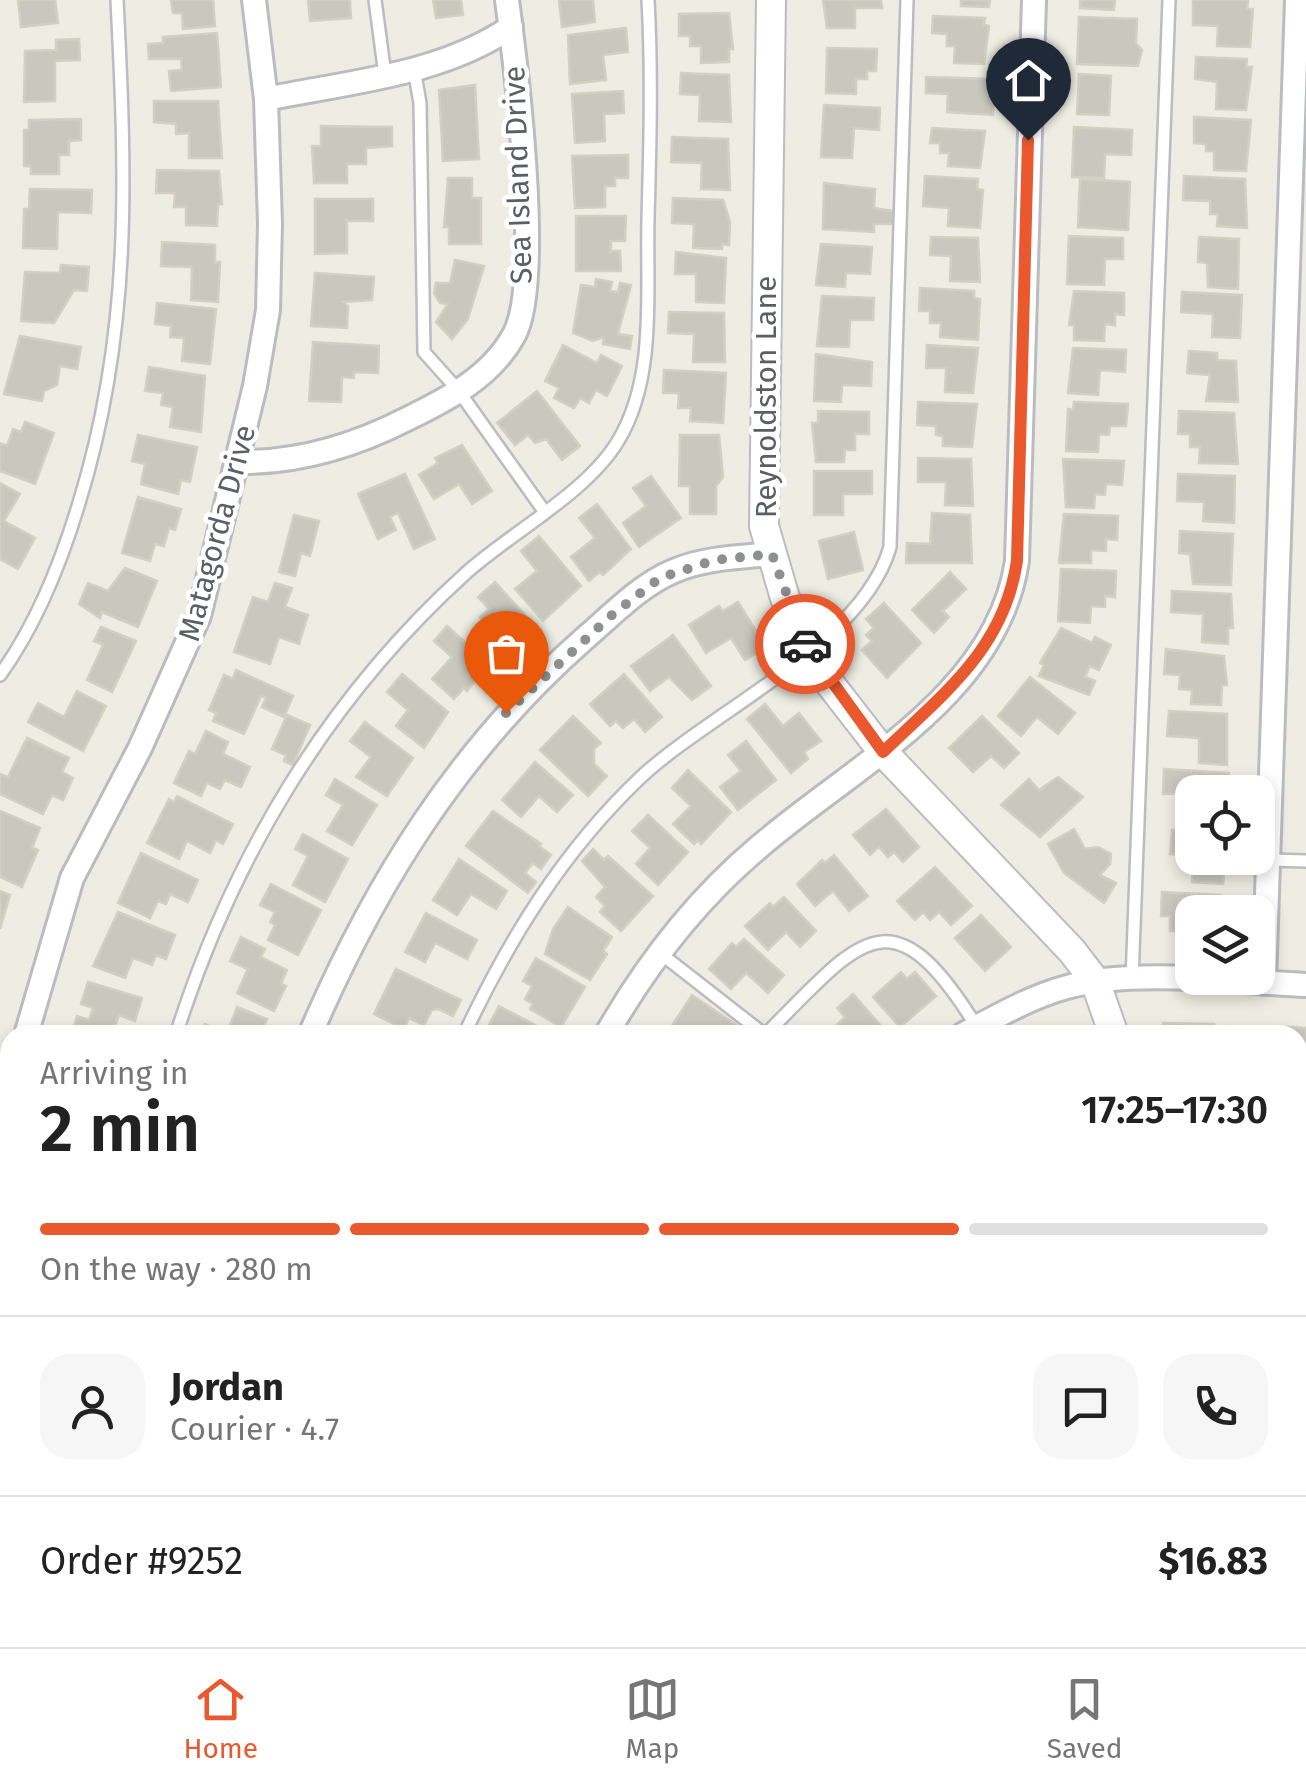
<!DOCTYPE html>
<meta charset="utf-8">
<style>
body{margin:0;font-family:"Fira Sans",sans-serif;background:#f6f6f6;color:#222;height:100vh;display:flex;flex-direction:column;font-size:38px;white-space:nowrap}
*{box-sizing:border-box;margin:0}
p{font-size:32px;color:#767676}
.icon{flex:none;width:55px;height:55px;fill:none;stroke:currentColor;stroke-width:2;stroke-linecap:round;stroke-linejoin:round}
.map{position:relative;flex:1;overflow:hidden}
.side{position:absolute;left:0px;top:1025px;width:1308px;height:622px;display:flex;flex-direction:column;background:#fff;border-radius:30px 30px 0 0;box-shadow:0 5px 15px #0003}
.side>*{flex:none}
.tools{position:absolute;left:1175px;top:775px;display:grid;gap:20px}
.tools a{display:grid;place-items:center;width:100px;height:100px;border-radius:20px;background:#fff;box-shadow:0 5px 15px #0003;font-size:50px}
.pin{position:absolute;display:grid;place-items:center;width:85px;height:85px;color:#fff;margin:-102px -42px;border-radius:50% 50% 50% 0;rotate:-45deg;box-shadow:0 0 10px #0007}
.pin .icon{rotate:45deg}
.courier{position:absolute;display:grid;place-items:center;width:100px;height:100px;margin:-50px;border:8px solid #ea582d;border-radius:50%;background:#fff;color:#222;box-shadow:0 2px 12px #0007}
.overview em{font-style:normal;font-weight:600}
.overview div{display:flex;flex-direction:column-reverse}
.overview{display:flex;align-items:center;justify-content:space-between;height:170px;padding:0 40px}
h1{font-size:65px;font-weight:600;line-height:75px}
.bar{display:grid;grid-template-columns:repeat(4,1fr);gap:15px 10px;align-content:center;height:120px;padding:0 40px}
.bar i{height:12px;border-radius:8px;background:#e0e0e0}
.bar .current{background:#ea582d}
.bar p{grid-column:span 4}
.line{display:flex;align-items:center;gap:25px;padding:0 40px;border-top:2px solid #e0e0e0}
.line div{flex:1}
.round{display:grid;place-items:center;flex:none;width:105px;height:105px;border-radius:30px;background:#f6f6f6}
.tab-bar{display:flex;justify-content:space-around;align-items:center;height:140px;border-top:2px solid #e0e0e0;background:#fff;font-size:28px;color:#767676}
.tab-bar a{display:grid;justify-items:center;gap:5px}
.tab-bar .current{color:#ea582d}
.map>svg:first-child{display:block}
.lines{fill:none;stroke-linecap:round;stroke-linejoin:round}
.stream{stroke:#a3c9ff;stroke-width:5}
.building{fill:#c9c8bf;stroke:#d3d0c2;stroke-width:2.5}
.service-casing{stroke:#bbbcc2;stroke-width:16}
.minor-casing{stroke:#bbbcc2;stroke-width:28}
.tertiary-casing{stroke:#bbbcc2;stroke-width:32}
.service{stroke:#fff;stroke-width:11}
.minor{stroke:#fff;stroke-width:22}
.tertiary{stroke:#fff;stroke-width:28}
.done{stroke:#8e9090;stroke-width:10;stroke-dasharray:0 18}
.route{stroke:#ea582d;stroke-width:12}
.labels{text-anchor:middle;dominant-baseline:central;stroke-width:9;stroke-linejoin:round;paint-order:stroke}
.street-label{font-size:30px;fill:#5b5e64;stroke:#fff}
</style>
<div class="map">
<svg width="1306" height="1647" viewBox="0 0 1306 1647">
<rect width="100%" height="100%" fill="#eeede3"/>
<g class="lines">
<!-- stream -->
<polyline class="stream" points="1298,1468 1306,1446"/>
</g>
<!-- building -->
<g class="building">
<polygon points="18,0 55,0 58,23 21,27"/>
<polygon points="171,0 213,0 215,26 183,29 182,13 173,13"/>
<polygon points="308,0 350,0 351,18 310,21"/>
<polygon points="433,0 461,0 463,15 436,18"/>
<polygon points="559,0 593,0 595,22 562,27"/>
<polygon points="823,0 881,0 882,8 855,8 855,28 827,28"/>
<polygon points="961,0 990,0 989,7 961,6"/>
<polygon points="1080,0 1115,0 1114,10 1080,8"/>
<polygon points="1193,0 1248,0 1247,9 1253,9 1250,47 1217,46 1218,26 1193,25"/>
<polygon points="729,13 733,49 729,49 729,62 701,63 701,46 690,46 690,36 679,36 679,14"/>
<polygon points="933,16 985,18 984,25 989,26 984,64 954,63 955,46 947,46 947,34 932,33"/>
<polygon points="1079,17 1137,19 1136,44 1142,50 1138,66 1077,64"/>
<polygon points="626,28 628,52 603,55 606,80 570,84 568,35"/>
<polygon points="217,33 221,87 171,91 169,71 182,70 181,59 149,59 148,44 163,43 163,37"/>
<polygon points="79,39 80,60 55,61 55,101 24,102 25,51 56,50 56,40"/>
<polygon points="827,48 877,49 876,71 867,71 867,79 856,79 856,94 826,93"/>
<polygon points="1196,57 1247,59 1246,67 1252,67 1246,110 1216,109 1217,82 1195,79"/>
<polygon points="681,73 729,75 731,122 699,121 700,95 680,94"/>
<polygon points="1079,74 1111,76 1109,115 1077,114"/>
<polygon points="926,77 995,79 993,115 947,112 948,94 926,93"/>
<polygon points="475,85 479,159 443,161 439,90"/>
<polygon points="623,91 624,113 604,114 605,141 575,143 572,94"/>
<polygon points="154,101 218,101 222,158 189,158 189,133 176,134 176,124 154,122"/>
<polygon points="824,105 880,108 879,130 854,128 852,158 821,157"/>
<polygon points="1194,117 1251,120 1246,171 1214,170 1214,151 1206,151 1206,144 1194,143"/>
<polygon points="81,119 81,140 69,141 69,155 59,155 59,174 31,174 31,166 24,166 24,130 29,130 29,120"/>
<polygon points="321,126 392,127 392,146 366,148 366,164 347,164 347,183 314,183 312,146 321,146"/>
<polygon points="1074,127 1132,130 1131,155 1105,154 1104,178 1072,177"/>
<polygon points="932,128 985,131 980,168 948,166 949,153 940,153 940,143 930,143"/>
<polygon points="672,137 728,139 730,190 701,189 702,163 671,162"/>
<polygon points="628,155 628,178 615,178 615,186 605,186 605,207 575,208 572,156"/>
<polygon points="157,170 219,171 222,204 218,204 217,226 186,225 186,207 174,207 175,193 156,193"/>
<polygon points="925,176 978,179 977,189 983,190 980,228 948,226 949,208 923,206"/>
<polygon points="1184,176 1245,179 1247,228 1217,226 1218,214 1210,214 1210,201 1183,200"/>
<polygon points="448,178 472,178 472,198 481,198 481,244 449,244 449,227 444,227"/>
<polygon points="1080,179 1130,182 1128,230 1078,227"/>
<polygon points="824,183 875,189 874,208 893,211 893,224 874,224 874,232 823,229"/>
<polygon points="30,189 92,190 91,213 58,212 57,249 23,248 24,209 29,209"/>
<polygon points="673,198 723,200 730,222 729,245 722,244 722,249 693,248 694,224 672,223"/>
<polygon points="315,199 373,199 373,221 347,221 347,253 315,254"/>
<polygon points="576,216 626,216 625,241 611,241 611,251 620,251 621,271 576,271"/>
<polygon points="1069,236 1123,238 1123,259 1105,259 1104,285 1067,284"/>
<polygon points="931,237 978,238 980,282 950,281 951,256 930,255"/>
<polygon points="1199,237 1239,239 1238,289 1208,287 1207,263 1198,262"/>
<polygon points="162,242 215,245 215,262 220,262 218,302 191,300 192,267 161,266"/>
<polygon points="821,244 872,247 870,274 846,273 845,287 816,285"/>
<polygon points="676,252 726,258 724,303 696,302 696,274 675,274"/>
<polygon points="455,260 484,266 468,319 452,339 436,322 448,304 440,303 434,293 436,283 450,283"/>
<polygon points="61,265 89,267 87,291 74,290 54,323 21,321 25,272 60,273"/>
<polygon points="315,273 374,277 372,300 343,302 348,306 347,328 311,326"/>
<polygon points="596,279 612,282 610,291 618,292 620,283 631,285 618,334 632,336 630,349 603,344 604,337 593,341 573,333 581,285 595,287"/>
<polygon points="920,288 974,291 974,298 980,299 978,340 940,337 941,323 930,323 930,311 919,311"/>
<polygon points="1074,291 1124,293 1124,315 1115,314 1115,325 1105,324 1104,341 1074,340 1074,325 1069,325"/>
<polygon points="1182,292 1242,295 1240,338 1212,337 1213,314 1181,312"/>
<polygon points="822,296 874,298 873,320 850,320 849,347 817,346"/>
<polygon points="157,303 216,309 210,364 182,361 184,338 170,337 171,326 155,324"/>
<polygon points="669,312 724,313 725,362 693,362 694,334 668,333"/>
<polygon points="20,336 81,347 77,369 60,366 57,385 44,391 42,401 4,394"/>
<polygon points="313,342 379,346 378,373 354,372 354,378 342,377 341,402 309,401"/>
<polygon points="563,345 597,363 601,355 622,366 607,396 596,390 589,403 580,398 574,408 554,398 559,388 545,381"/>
<polygon points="927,345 978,348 973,393 945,392 946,368 926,368"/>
<polygon points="1073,348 1126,350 1125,372 1100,370 1098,395 1068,393"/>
<polygon points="1189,351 1217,353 1217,360 1236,361 1238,402 1206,401 1210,375 1187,373"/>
<polygon points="816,354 872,362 871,386 842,385 841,402 814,401"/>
<polygon points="149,367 205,376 201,432 170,427 173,407 161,405 163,393 145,391"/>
<polygon points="664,370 726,373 723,423 690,421 691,408 678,408 679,393 663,393"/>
<polygon points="537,391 580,446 562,460 546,439 535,443 528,435 515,445 497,423"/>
<polygon points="918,402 977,404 972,447 943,446 943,436 936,435 936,426 917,425"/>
<polygon points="1074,402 1128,404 1126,426 1110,426 1109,435 1099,434 1098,452 1066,451 1068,409 1073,410"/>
<polygon points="818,411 869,412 869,434 855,434 855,450 845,450 844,462 816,462 812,423 818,423"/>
<polygon points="1179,411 1234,413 1238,464 1199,463 1200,447 1190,447 1190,434 1178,434"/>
<polygon points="25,422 54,433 35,484 0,471 0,443 7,446 13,429 21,432"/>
<polygon points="138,435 197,447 190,482 181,480 178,494 141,484 145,464 132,461"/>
<polygon points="680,435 719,435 723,477 716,486 716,514 690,514 690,486 679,486"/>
<polygon points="462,445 492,491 472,504 459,484 434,499 419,475 438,463 435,458"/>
<polygon points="918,458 971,459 973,506 945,505 946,482 918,482"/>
<polygon points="1063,459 1124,461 1122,485 1106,484 1105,495 1095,494 1094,508 1066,507"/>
<polygon points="814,471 872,471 872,494 843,494 843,515 814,515"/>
<polygon points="405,474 435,539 414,549 398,513 390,517 396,530 378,539 358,494"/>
<polygon points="1178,474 1235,476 1234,523 1203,521 1204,502 1177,501"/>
<polygon points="651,476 681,518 639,547 623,523 646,506 633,488"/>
<polygon points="0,483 20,494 4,521 35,538 18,569 0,559"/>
<polygon points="138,497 181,509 175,530 169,528 164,546 155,544 150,561 122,553"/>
<polygon points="597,504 631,549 603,575 600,572 589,581 571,557 595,538 579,518"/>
<polygon points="932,513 970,515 972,563 906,563 907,543 930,544"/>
<polygon points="1064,514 1118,516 1117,540 1106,539 1106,551 1091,550 1091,563 1059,563"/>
<polygon points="294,515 319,521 310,556 301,553 295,576 279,572"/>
<polygon points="1180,531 1233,534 1231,585 1193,584 1190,554 1179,553"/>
<polygon points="854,532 863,570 828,579 819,541"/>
<polygon points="539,536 581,586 543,621 515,589 537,571 521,551"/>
<polygon points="125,568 157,581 138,627 102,612 100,618 79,604 88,583 108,591"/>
<polygon points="1061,569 1116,571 1115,597 1105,596 1105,607 1091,606 1090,623 1058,621"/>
<polygon points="950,572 966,589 943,611 949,617 934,633 912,610"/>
<polygon points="495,582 533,624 499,660 477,636 488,626 480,617 489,609 478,597"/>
<polygon points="275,583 292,588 285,607 308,615 299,644 279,637 270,664 234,652 253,597 268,602"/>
<polygon points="1172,591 1231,594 1233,628 1228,628 1228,644 1202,642 1203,614 1171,612"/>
<polygon points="738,602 766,647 745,660 731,638 706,653 689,625 719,606 723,611"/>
<polygon points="884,603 921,643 887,678 862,650 872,641 866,635 874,628 866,619"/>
<polygon points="447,626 488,663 467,691 464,688 454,699 432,679 452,657 434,641"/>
<polygon points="101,627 136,641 112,692 87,680 103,645 94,641"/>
<polygon points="1061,628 1092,643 1095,637 1111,645 1099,670 1090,666 1085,677 1095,681 1089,695 1039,676 1044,665 1040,663"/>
<polygon points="673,635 711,686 692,700 669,677 650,691 631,666"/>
<polygon points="1166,649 1224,656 1227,685 1222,685 1221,705 1191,704 1192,690 1179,689 1180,675 1164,674"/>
<polygon points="236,670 293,696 284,717 262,707 266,698 261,696 244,734 213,721 216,713 209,710 224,675 233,679"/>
<polygon points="402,674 448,712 424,748 396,726 408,710 387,692"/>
<polygon points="624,674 662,717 645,732 634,719 623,728 616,721 610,726 590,704"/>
<polygon points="1030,677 1075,713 1058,734 1037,717 1021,736 998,716"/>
<polygon points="77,691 106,706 83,751 28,722 38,703 64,717"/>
<polygon points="765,704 783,726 799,713 821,741 804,752 808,759 791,773 747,719"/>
<polygon points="1169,711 1227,714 1227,765 1199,763 1199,738 1167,736"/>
<polygon points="287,715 310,725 293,765 284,761 286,755 272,749"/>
<polygon points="573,716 601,743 594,749 594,764 607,776 588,796 540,750"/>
<polygon points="982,716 1019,753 1004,768 991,756 973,772 949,748"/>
<polygon points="365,722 413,758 387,796 356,777 371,757 350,741"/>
<polygon points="206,731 228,742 223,754 250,767 241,787 225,780 220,789 207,783 201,796 174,783 189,751 195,754"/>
<polygon points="27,738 69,758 62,772 73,778 63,800 52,795 43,814 0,794 0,774 8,777"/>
<polygon points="746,741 776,780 738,810 720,787 741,771 728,755"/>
<polygon points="535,762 573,795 557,812 539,796 521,817 502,800"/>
<polygon points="1164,769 1229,773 1228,792 1163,794"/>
<polygon points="688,770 731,812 701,844 698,840 694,844 673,824 691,806 672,788"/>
<polygon points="1058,777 1083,797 1040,837 1001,805 1029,779 1039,790"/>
<polygon points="335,779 377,805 352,845 327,831 343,805 326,795"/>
<polygon points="177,796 233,824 223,844 216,840 210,853 187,841 179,859 147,843 169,799 174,802"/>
<polygon points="886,809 919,847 903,862 894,852 888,857 879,847 870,855 853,835"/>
<polygon points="0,811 40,828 32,848 38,850 22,887 0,877"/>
<polygon points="493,811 541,844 539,846 551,855 541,869 533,863 525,873 536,882 528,893 466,846"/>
<polygon points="648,815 688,852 658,885 636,864 650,848 632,831"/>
<polygon points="1074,829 1085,849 1098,847 1111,854 1110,864 1100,875 1116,883 1104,903 1064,873 1048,844"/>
<polygon points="1172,830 1192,831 1192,856 1170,854"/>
<polygon points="303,834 348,859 325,902 293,885 308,856 295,849"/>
<polygon points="593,849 604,860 608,856 653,896 621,931 600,912 605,906 596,897 605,887 582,861"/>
<polygon points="141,853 198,880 188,902 170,894 166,904 158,901 150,918 118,903"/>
<polygon points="834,855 868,896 849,911 833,891 815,906 797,884 822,860 825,863"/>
<polygon points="1194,858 1226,858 1223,884 1192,882"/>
<polygon points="459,859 507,891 496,909 471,894 457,915 433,900"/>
<polygon points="935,867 972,906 951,925 939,912 930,920 923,912 915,920 897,901"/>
<polygon points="271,884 321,910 298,955 268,940 275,925 270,922 275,912 260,905"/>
<polygon points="0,891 10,895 0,929"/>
<polygon points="1162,892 1221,895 1220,912 1192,912 1192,944 1184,944 1185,931 1170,931 1170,916 1161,916"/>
<polygon points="784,897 816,931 800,947 786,932 768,950 745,926 770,903 773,907"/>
<polygon points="568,907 612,937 603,951 607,954 590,980 545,954 553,929"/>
<polygon points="118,912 175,935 166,959 156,955 152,965 133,958 125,978 93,966"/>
<polygon points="426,913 477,940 467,959 435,943 425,962 405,952"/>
<polygon points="981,915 1011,947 985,971 955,938"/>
<polygon points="241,937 265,949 261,957 287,970 281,984 286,986 274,1011 237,993 248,969 230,961"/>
<polygon points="744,939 784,975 768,993 746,973 731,989 709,969 732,943 736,947"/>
<polygon points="536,958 585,987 561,1027 530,1009 533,1004 525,999 532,986 523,981"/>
<polygon points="396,969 461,1000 453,1016 438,1009 432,1010 424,1025 409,1018 404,1029 374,1014"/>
<polygon points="901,972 907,979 915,972 936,996 900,1027 873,997"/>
<polygon points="88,982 142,998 135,1021 119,1015 115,1026 131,1031 130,1035 72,1034 77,1016 89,1020 93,1008 81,1004"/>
<polygon points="853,994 889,1035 843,1035 837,1025 845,1017 837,1008"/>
<polygon points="692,995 738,1026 732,1035 666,1035"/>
<polygon points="499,1006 554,1035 486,1031"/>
<polygon points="237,1007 267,1019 261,1035 200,1035 205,1024 227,1033"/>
<polygon points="1163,1023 1214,1024 1214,1035 1163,1035"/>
<polygon points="1229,1026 1273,1028 1273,1035 1228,1035"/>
<polygon points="1286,1027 1306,1028 1306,1066 1298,1065 1298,1035 1286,1035"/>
<polygon points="71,1638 115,1638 104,1640 105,1647 73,1647"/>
<polygon points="171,1638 242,1638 248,1647 197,1647 195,1642 173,1647"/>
<polygon points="343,1638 400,1638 401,1642 388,1647 345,1647"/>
<polygon points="479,1638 508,1638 511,1647 459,1647 480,1641"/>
<polygon points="604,1638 640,1638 643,1647 609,1647"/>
<polygon points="749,1638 800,1638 800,1639 796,1640 797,1647 727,1647"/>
<rect x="1031" y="1638" width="34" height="9"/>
<polygon points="1154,1638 1187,1638 1187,1647 1153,1647"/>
<polygon points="958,1640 958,1647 908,1647 908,1645"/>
</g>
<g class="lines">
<defs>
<g id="service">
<polyline points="375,0 385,75"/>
<polyline points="414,69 420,103 424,352 458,390 544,511"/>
<path d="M0 675C36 625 61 563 79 503 132 331 126 178 117 0"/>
<polyline points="1269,860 1306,861"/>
<polyline points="660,953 765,1035"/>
<polyline points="1132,980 1169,0"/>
<path d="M176 1035C232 858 327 699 465 574 510 533 587 493 618 441 657 377 646 290 648 219 650 146 652 73 648 0"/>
<path d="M464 1035C509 939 563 851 641 777 712 711 863 643 890 547L907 0"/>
<path d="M765 1035C860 940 891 887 978 1029"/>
<polyline points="1298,1149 1306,1143"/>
<polyline points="1298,1282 1306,1282"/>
<polyline points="159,1638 161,1647"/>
<polyline points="424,1638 426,1647"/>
<polyline points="694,1638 696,1647"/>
<polyline points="1280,1638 1283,1647"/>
<polyline points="985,1647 985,1638"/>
</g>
<g id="minor">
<path d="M266 99C348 82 441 75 511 27"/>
<path d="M238 462C298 463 354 446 407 419 448 399 491 377 514 335 543 282 516 66 507 0"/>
<polyline points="1264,983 1297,0"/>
<polyline points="26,1035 72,878 140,748 199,616 255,386 268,310 270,224 266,99 254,0"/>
<path d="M310 1035C375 883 459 749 584 639 612 615 640 585 674 571 704 558 740 557 771 554"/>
<path d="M606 1035C646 965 697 899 759 847 853 766 997 695 1017 561L1034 0"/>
<path d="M962 1035C996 1017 1030 997 1067 987 1134 968 1236 982 1306 985"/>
<polyline points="0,1176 10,1114"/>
<polyline points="0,1553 10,1594"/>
<polyline points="21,1638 24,1647"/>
<polyline points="304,1638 306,1647"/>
<polyline points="554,1638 556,1647"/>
<polyline points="834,1638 836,1647"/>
</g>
<g id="tertiary">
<polyline points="771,0 764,526 785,598 824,676 883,752 1072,951 1095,981 1114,1035"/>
<polyline points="0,1092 10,1092"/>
<polyline points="1298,1507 1306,1508"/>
<polyline points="1108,1647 1108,1638"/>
</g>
</defs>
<!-- service casing -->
<use href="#service" class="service-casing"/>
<!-- minor casing -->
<use href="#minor" class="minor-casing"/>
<!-- tertiary casing -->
<use href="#tertiary" class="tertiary-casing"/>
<!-- service -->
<use href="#service" class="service"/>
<!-- minor -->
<use href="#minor" class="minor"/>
<!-- tertiary -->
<use href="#tertiary" class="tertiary"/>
</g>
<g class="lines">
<!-- done -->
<polyline class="done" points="506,713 613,614 660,578 715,560 772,554 805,644"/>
<!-- route -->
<path class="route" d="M805 644 883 752C944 693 1004 649 1017 561L1028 140"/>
</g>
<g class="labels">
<!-- street labels -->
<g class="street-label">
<text transform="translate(518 175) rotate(-92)">Sea Island Drive</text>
<text transform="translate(766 397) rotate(-90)">Reynoldston Lane</text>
<text transform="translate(217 533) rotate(-75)">Matagorda Drive</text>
</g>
</g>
</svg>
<div class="tools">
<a><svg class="icon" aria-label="locate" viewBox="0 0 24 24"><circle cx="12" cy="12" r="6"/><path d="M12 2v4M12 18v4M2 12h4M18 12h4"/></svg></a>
<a><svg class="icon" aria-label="layers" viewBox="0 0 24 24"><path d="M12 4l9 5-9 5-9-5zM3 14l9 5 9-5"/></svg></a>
</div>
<div class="pin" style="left:506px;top:713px;background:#ea580c"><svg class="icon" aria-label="bag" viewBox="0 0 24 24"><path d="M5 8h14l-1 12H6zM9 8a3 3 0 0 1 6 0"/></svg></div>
<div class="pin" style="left:1028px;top:140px;background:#1f2937"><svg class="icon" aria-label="home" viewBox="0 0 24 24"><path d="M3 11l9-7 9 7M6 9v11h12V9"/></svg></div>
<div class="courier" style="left:805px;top:644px"><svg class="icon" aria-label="car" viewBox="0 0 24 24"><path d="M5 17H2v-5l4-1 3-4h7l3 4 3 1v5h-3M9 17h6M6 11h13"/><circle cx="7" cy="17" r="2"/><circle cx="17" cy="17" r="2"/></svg></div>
<section class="side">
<div class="overview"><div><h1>2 min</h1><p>Arriving in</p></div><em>17:25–17:30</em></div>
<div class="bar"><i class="current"></i><i class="current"></i><i class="current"></i><i></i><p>On the way · 280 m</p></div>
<div class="line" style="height:180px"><a class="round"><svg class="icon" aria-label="person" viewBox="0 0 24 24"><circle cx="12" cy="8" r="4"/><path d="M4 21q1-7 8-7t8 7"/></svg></a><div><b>Jordan</b><p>Courier · 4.7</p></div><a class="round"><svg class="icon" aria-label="chat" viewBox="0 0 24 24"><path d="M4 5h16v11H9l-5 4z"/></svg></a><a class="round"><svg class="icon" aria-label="phone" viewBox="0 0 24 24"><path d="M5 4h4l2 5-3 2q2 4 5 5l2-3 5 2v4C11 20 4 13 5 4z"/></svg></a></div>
<div class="line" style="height:130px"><div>Order #9252</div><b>$16.83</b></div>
</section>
</div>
<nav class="tab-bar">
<a class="current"><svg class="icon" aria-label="home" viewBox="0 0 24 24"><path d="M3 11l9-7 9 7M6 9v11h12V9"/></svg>Home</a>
<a><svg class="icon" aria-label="map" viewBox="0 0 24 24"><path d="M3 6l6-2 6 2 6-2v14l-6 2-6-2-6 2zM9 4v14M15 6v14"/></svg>Map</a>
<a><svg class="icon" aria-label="saved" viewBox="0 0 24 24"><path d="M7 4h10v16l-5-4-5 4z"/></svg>Saved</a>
</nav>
